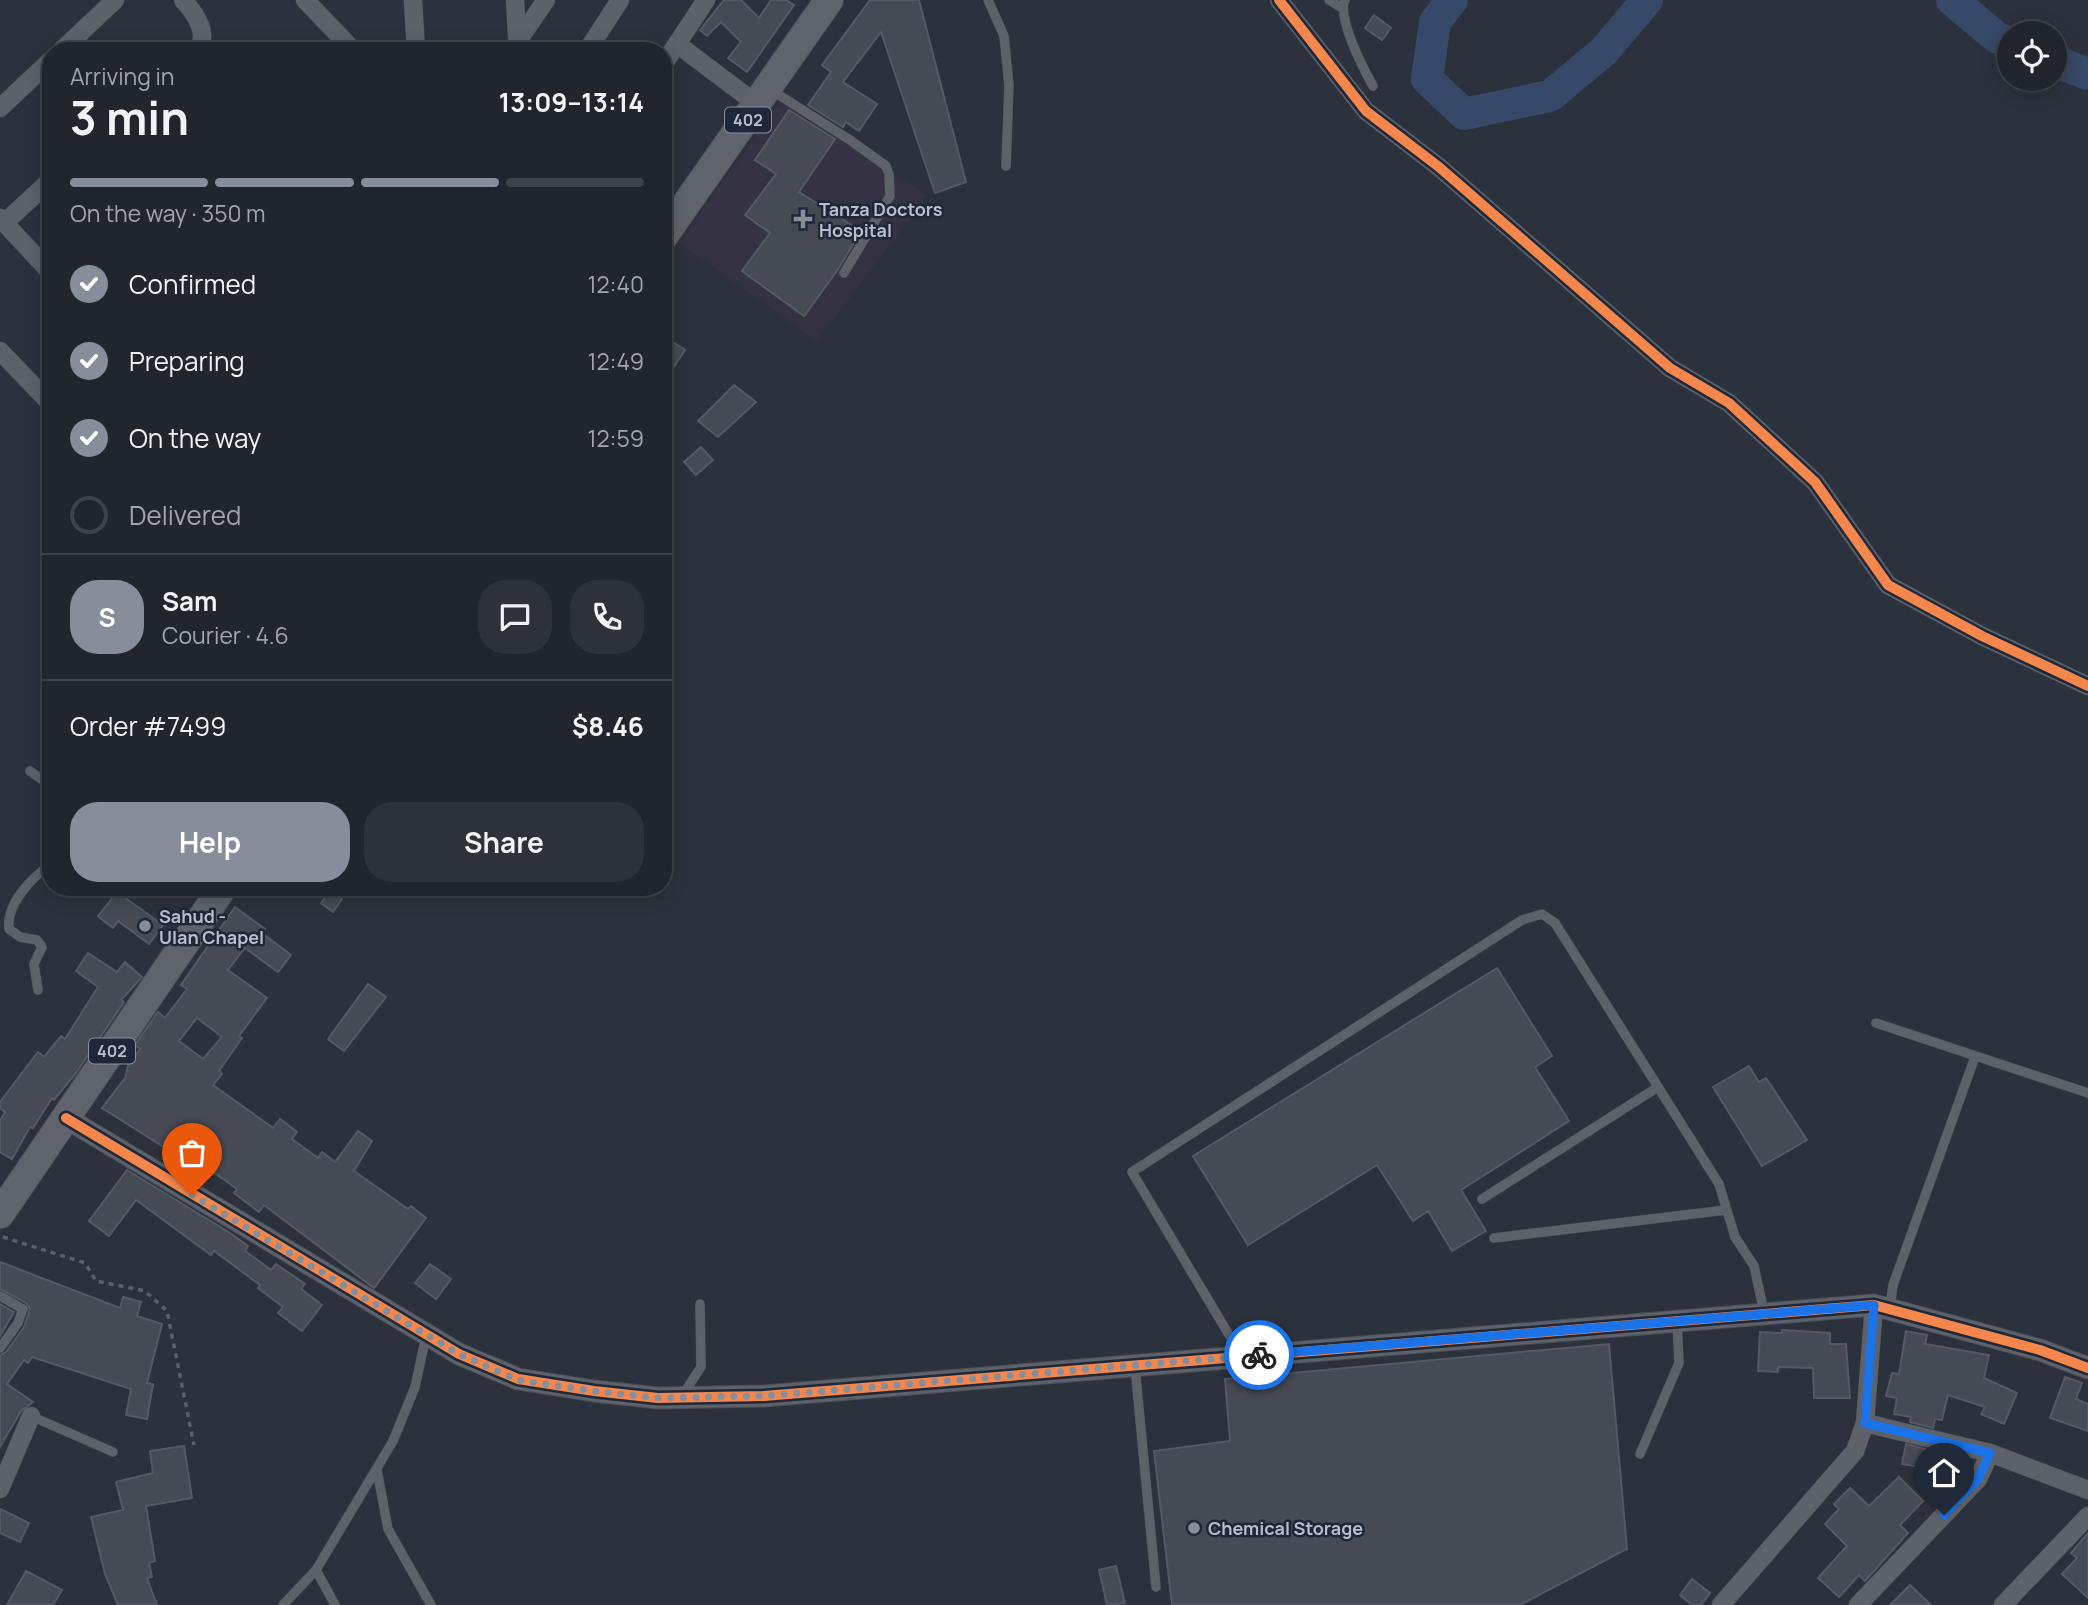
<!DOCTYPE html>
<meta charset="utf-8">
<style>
body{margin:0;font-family:Manrope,sans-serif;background:#2d323a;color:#f1f3f6;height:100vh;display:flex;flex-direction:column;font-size:26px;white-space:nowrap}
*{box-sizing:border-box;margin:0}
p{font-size:23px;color:#a2a5aa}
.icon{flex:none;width:38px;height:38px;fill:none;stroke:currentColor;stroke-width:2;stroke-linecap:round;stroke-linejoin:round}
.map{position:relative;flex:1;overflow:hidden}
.panel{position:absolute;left:42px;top:42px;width:630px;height:854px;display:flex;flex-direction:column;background:#21262e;border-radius:28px;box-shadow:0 4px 18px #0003,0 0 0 2px #3e434a}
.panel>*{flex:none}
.buttons{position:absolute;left:1997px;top:21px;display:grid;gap:14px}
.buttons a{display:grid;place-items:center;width:70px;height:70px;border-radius:50%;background:#21262e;box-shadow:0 4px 18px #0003,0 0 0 2px #3e434a;font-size:35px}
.pin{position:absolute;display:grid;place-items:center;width:60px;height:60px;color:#fff;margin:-72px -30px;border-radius:50% 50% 50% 0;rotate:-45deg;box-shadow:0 0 7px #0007}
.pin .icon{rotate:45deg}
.courier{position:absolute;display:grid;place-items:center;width:70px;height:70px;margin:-35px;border:5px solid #1a73e8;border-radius:50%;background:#fff;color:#222;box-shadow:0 2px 9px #0007}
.summary em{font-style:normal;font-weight:700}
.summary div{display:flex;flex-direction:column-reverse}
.summary{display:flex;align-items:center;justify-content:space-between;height:119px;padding:0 28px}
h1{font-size:46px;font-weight:700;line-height:52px}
.bar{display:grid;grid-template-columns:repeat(4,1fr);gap:10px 7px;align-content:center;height:84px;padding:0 28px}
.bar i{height:9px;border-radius:5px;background:#3e434a}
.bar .selected{background:#868d9b}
.bar p{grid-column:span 4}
.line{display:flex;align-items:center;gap:18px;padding:0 28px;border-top:2px solid #3e434a}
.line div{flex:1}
.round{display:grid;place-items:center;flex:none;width:74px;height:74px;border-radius:28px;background:#2d323a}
ol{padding:0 28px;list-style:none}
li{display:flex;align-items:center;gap:21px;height:77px}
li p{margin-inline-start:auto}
li .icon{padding:7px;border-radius:50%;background:#868d9b;color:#fff;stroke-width:4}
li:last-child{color:#a2a5aa}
li i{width:38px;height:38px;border:4px solid #3e434a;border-radius:50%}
.primary-button{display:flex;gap:14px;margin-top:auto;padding:14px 28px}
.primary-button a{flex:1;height:80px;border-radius:28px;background:#868d9b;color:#fff;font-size:28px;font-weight:700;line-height:80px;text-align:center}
.primary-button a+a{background:#2d323a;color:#f1f3f6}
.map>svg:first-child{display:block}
.medical{fill:#353243}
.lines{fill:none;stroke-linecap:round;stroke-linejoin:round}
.river{stroke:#374968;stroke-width:32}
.building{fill:#454a54;stroke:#545a65;stroke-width:2;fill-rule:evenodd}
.service-casing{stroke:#494d55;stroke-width:10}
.minor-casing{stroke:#494d55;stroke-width:19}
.tertiary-casing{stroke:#494d55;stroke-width:23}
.primary-casing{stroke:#4a4f5a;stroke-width:30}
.path{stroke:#5a6067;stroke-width:3.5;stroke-dasharray:5 5;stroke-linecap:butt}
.service{stroke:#5d616a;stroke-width:9}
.minor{stroke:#5d616a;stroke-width:18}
.tertiary{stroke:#5d616a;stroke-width:21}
.primary{stroke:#5f646c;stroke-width:28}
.cycleway-casing{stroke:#1e2839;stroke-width:15}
.cycleway{stroke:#f5874c;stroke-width:10}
.done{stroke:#868d9b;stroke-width:7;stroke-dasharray:0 12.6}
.route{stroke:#1a73e8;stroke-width:9}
.poi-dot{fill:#868d9b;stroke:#1e2839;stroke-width:2.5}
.labels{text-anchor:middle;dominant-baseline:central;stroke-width:5;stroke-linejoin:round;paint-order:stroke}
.shield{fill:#1e2839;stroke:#8991a1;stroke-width:2}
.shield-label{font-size:16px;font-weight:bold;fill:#b7becd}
.poi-label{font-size:18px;font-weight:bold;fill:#b7becd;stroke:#1e2839;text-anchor:start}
</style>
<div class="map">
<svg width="2088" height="1605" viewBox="0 0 2088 1605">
<rect width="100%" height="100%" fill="#2c323d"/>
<!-- medical -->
<polygon class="medical" points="782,99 927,196 817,341 679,243"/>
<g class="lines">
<!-- river -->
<g class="river">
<polyline points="1452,0 1435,22 1427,79 1464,114 1550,96 1604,51 1647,0"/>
<polyline points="1952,0 1996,37 2009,43"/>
<polyline points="2054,61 2088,74"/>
</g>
</g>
<!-- building -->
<g class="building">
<polygon points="724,0 741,0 759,18 771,0 786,0 794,5 747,72 728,58 741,42 721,22 707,36 700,30"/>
<polygon points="870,0 919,0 966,182 935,193 881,32 843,82 877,104 859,131 846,122 843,127 808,105 831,72 822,65"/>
<polygon points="1374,15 1391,28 1382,40 1365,28"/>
<polygon points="789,110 835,139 799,192 861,231 837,271 804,316 742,271 770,233 745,215 776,174 755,160"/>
<polygon points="663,336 685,350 663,383"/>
<polygon points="734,385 756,402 718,437 698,421"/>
<polygon points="701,447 713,460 696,475 684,462"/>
<polygon points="330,891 342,899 333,912 321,903"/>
<polygon points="117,892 163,925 149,944 118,921 113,928 98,916"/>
<path d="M235 907 265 929 262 933 291 955 278 972 245 948 228 970 267 998 239 1036 242 1038 219 1071 222 1074 213 1085 273 1128 280 1119 297 1132 292 1139 318 1158 322 1152 335 1162 358 1131 372 1141 354 1171 408 1209 411 1206 426 1218 374 1288 264 1205 259 1212 234 1193 237 1189 209 1169 199 1183 174 1168 181 1158 102 1108 125 1078 128 1066 140 1049 135 1045 158 1012 165 1018 187 989 181 985ZM197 1018 222 1037 203 1059 179 1041Z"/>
<polygon points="88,953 117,972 125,962 142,977 121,1000 124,1002 76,1073 54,1100 52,1098 33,1128 30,1127 12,1159 0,1152 0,1121 5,1112 0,1108 0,1102 38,1052 44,1057 61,1036 65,1039 98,987 76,971"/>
<polygon points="1497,968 1552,1056 1535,1067 1569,1121 1461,1190 1486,1231 1452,1251 1428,1211 1413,1221 1377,1165 1248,1245 1193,1156"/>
<polygon points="368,984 386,997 344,1051 328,1039"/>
<polygon points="1749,1066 1759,1082 1766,1078 1807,1140 1762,1166 1713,1087"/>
<polygon points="127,1170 230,1233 248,1246 245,1251 271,1270 276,1264 305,1284 301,1289 322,1305 302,1331 278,1313 283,1307 258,1288 260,1285 214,1251 211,1255 136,1200 109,1236 89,1221"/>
<polygon points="0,1262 120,1308 123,1297 141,1302 137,1316 162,1324 147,1383 153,1384 147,1419 126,1415 131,1389 32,1357 28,1363 24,1360 7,1384 33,1402 21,1411 0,1447 0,1355 6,1352 24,1327 30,1309 26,1303 0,1289"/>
<polygon points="430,1264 451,1279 436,1299 415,1283"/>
<polygon points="0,1304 14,1312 0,1336"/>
<polygon points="1782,1330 1830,1333 1830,1344 1846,1344 1850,1398 1814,1398 1813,1368 1778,1367 1778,1372 1758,1371 1760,1332 1782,1333"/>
<polygon points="1906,1331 1927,1335 1925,1344 1989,1355 1984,1378 2017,1393 2004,1424 1981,1414 1985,1407 1948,1395 1942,1420 1935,1419 1933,1428 1910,1422 1911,1417 1894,1414 1897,1398 1886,1396 1892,1373 1899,1374"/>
<polygon points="1609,1344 1627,1549 1520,1605 1172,1605 1154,1451 1230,1441 1225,1379"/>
<polygon points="2065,1377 2082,1383 2076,1399 2088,1404 2088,1431 2050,1418"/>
<polygon points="1906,1444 1929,1450 1925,1468 1902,1464"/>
<polygon points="184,1446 192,1498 146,1506 155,1561 149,1563 152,1577 147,1578 157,1605 118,1605 105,1574 91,1517 123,1510 116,1482 153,1473 150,1451"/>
<polygon points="1899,1477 1923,1501 1900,1525 1908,1533 1865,1581 1859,1575 1839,1597 1818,1578 1847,1546 1825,1524 1839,1509 1834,1504 1850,1488 1869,1506"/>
<polygon points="0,1509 29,1523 20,1542 0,1533"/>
<polygon points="2088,1533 2088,1598 2062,1574 2077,1558 2071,1553"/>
<polygon points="1116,1566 1125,1603 1107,1605 1099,1570"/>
<polygon points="26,1571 62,1590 53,1605 7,1605"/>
<polygon points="1692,1579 1710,1593 1701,1605 1692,1605 1680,1595"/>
<polygon points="1910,1585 1931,1605 1890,1605"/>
</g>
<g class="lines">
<defs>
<g id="service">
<polyline points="988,0 1004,36 1009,85 1006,166"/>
<polyline points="1329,0 1342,8"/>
<path d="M1345 0C1337 18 1363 68 1373 86"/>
<polyline points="771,90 850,140 886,166 889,174 890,196 844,273"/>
<polyline points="30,771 51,786"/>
<polyline points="192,887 209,898"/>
<path d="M38 990 34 964 42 947 37 940 20 937 9 929C6 905 31 877 51 865"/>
<polyline points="1876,1023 2088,1093"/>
<polyline points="1482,1199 1658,1087"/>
<polyline points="1494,1238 1726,1210"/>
<polyline points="0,1296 23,1309 18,1323 0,1348"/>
<polyline points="1890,1307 1893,1285 1975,1057"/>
<polyline points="1241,1355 1132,1172 1522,920 1542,914 1555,923 1719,1184 1735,1237 1754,1266 1764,1312"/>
<polyline points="1135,1367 1156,1587"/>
<polyline points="682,1396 701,1367 700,1304"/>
<polyline points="31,1416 113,1452"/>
<polyline points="1640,1454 1679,1363 1677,1322"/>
<polyline points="377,1470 388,1529 431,1605"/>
<polyline points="316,1570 335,1605"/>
<polyline points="283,1605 316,1570 393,1441 415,1387 426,1336"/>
</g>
<g id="minor">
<path d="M183 0C195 13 209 33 198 51"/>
<polyline points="305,0 354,51"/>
<polyline points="413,0 416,51"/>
<polyline points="515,0 518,51"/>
<polyline points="1279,0 1366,111 1439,167 1670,368 1729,403 1815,482 1888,585 1982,636 2088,686"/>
<polyline points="518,41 546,0"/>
<polyline points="677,44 758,105"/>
<polyline points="61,51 115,0"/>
<polyline points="587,51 620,0"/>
<polyline points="663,65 706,0"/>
<polyline points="0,108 51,60"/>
<polyline points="0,218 51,273"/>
<polyline points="4,223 51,180"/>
<polyline points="0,351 51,404"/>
<polyline points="1865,1423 1990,1453 2088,1490"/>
<polyline points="0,1489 31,1416"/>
<polyline points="1721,1605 1855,1451 1865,1423 1874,1305"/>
<polyline points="1858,1605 1978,1479 1990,1453"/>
<polyline points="2003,1605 2088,1516"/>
</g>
<polyline id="tertiary" points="66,1118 459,1354 518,1379 594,1391 658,1398 764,1396 1874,1305 2040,1350 2088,1368"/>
<g id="primary">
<polyline points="663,237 829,0"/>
<polyline points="0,1214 223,887"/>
</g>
</defs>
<!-- service casing -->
<use href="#service" class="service-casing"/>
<!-- minor casing -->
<use href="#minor" class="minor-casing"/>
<!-- tertiary casing -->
<use href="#tertiary" class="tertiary-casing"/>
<!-- primary casing -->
<use href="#primary" class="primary-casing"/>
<!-- path -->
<polyline class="path" points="3,1237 85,1263 96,1281 145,1291 167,1311 194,1445"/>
<!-- service -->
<use href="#service" class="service"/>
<!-- minor -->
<use href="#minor" class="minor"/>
<!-- tertiary -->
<use href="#tertiary" class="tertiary"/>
<!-- primary -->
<use href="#primary" class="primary"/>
<defs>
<g id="cycleway">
<polyline points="1279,0 1366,111 1439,167 1670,368 1729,403 1815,482 1888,585 1982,636 2088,686"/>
<polyline points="66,1118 459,1354 518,1379 594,1391 658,1398 764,1396 1874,1305 2040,1350 2088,1368"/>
</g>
</defs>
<!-- cycleway casing -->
<use href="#cycleway" class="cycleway-casing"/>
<!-- cycleway -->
<use href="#cycleway" class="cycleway"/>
</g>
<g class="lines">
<!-- done -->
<polyline class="done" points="192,1195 459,1354 518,1380 594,1391 658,1398 764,1396 1259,1355"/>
<!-- route -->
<polyline class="route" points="1259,1355 1874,1305 1865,1423 1990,1453 1978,1479 1944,1515"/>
</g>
<!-- markers -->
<g class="poi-dot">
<path d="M799.5 208.5h7v7h7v7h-7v7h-7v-7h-7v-7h7z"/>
<circle cx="145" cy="926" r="7"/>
<circle cx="1194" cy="1528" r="7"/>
</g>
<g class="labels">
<!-- shield labels -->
<g class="shield">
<rect x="725" y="107.5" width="46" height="25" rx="5"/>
<rect x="89" y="1038.5" width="46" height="25" rx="5"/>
</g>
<g class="shield-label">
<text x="748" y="120">402</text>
<text x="112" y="1051">402</text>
</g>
<!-- poi labels -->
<g class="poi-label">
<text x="819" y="209">Tanza Doctors<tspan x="819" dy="21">Hospital</tspan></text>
<text x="159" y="916">Sahud -<tspan x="159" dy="21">Ulan Chapel</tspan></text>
<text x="1208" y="1528">Chemical Storage</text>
</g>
</g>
</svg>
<div class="buttons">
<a><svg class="icon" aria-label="locate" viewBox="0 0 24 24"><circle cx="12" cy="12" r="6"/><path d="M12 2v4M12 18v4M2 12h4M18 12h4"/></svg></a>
</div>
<div class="pin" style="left:192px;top:1195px;background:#ea580c"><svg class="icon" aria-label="bag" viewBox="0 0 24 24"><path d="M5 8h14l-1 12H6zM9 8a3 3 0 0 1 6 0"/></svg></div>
<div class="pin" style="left:1944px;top:1515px;background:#1f2937"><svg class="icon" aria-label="home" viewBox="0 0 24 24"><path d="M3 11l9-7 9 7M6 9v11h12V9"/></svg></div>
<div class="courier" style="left:1259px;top:1355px"><svg class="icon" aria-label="bike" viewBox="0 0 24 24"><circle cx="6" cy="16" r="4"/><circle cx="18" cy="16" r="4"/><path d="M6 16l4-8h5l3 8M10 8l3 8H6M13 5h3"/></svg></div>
<section class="panel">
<div class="summary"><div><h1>3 min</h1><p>Arriving in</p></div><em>13:09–13:14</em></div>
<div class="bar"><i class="selected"></i><i class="selected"></i><i class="selected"></i><i></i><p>On the way · 350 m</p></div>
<ol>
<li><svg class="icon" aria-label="check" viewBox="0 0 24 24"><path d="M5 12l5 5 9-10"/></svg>Confirmed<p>12:40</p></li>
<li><svg class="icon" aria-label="check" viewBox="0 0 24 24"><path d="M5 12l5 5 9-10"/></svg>Preparing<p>12:49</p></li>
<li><svg class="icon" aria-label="check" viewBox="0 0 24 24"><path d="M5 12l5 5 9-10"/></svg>On the way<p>12:59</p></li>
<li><i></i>Delivered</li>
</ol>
<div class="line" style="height:126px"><b class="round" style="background:#868d9b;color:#fff">S</b><div><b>Sam</b><p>Courier · 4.6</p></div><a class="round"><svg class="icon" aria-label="chat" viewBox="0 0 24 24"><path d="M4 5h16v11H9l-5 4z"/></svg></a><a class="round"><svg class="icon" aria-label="phone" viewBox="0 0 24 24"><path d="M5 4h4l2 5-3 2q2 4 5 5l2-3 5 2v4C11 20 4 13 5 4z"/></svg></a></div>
<div class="line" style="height:91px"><div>Order #7499</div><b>$8.46</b></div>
<div class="primary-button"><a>Help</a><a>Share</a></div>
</section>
</div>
